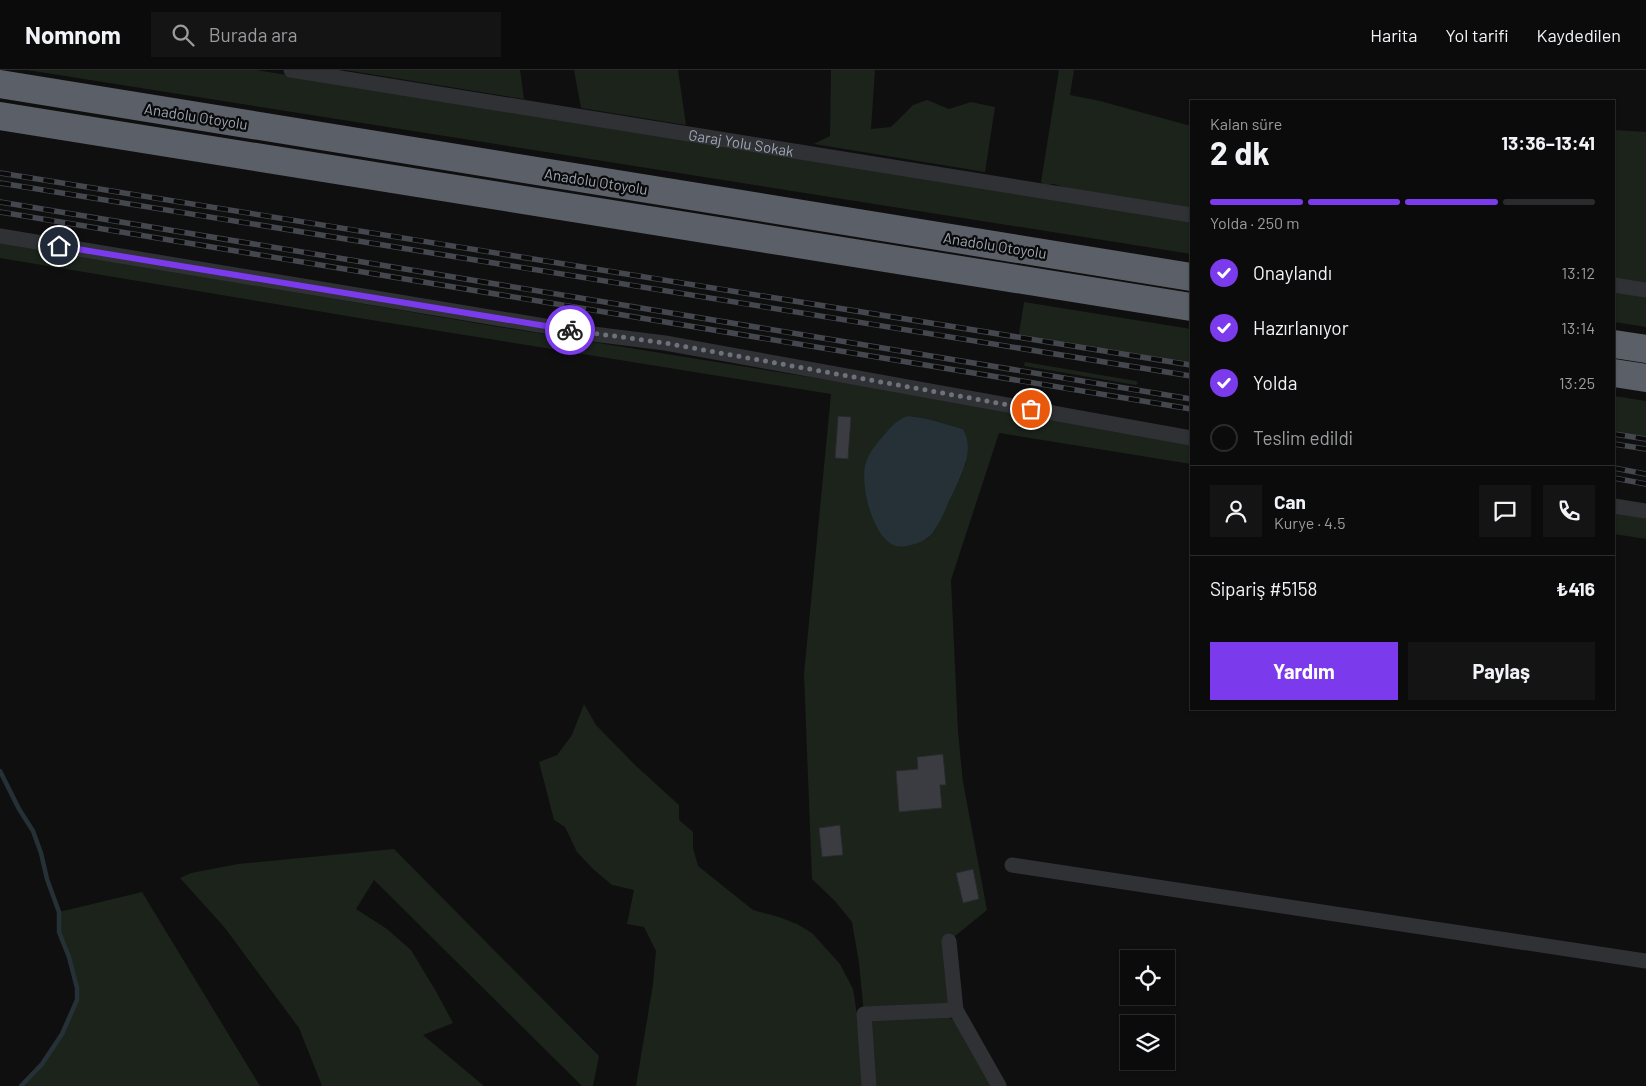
<!DOCTYPE html>
<html lang="tr">
<meta charset="utf-8">
<style>
body{margin:0;font-family:Barlow,sans-serif;background:#141415;color:#f1f3f6;height:100vh;display:flex;flex-direction:column;font-size:19px;white-space:nowrap}
*{box-sizing:border-box;margin:0}
p{font-size:16px;color:#9a9b9d}
.icon{flex:none;width:28px;height:28px;fill:none;stroke:currentColor;stroke-width:2;stroke-linecap:round;stroke-linejoin:round}
.map{position:relative;flex:1;overflow:hidden}
.sheet{position:absolute;left:1190px;top:30px;width:425px;height:610px;display:flex;flex-direction:column;background:#0b0b0c;border-radius:0px;box-shadow:0 1px 4px #0004,0 0 0 1px #2b2b2d}
.sheet>*{flex:none}
.controls{position:absolute;left:1120px;top:880px;display:grid;gap:10px}
.controls a{display:grid;place-items:center;width:55px;height:55px;border-radius:0px;background:#0b0b0c;box-shadow:0 1px 4px #0004,0 0 0 1px #2b2b2d;font-size:25px}
.pin{position:absolute;display:grid;place-items:center;width:42px;height:42px;color:#fff;margin:-21px;border:2px solid #fff;border-radius:50%;box-shadow:0 1px 5px #0007}
.courier{position:absolute;display:grid;place-items:center;width:50px;height:50px;margin:-25px;border:4px solid #7c3aed;border-radius:50%;background:#fff;color:#222;box-shadow:0 1px 6px #0007}
.head em{font-style:normal;font-weight:700}
.head div{display:flex;flex-direction:column-reverse}
.head{display:flex;align-items:center;justify-content:space-between;height:85px;padding:0 20px}
h1{font-size:32px;font-weight:700;line-height:38px}
.bar{display:grid;grid-template-columns:repeat(4,1fr);gap:8px 5px;align-content:center;height:60px;padding:0 20px}
.bar i{height:6px;border-radius:4px;background:#2b2b2d}
.bar .active{background:#7c3aed}
.bar p{grid-column:span 4}
.line{display:flex;align-items:center;gap:12px;padding:0 20px;border-top:1px solid #2b2b2d}
.line div{flex:1}
.round{display:grid;place-items:center;flex:none;width:52px;height:52px;border-radius:0px;background:#141415}
ol{padding:0 20px;list-style:none}
li{display:flex;align-items:center;gap:15px;height:55px}
li p{margin-inline-start:auto}
li .icon{padding:5px;border-radius:50%;background:#7c3aed;color:#fff;stroke-width:4}
li:last-child{color:#9a9b9d}
li i{width:28px;height:28px;border:2px solid #2b2b2d;border-radius:50%}
.cta{display:flex;gap:10px;margin-top:auto;padding:10px 20px}
.cta a{flex:1;height:58px;border-radius:0px;background:#7c3aed;color:#fff;font-size:20px;font-weight:700;line-height:58px;text-align:center}
.cta a+a{background:#141415;color:#f1f3f6}
header{display:flex;align-items:center;gap:30px;box-sizing:border-box;height:70px;padding:0 25px;background:#0b0b0c;border-bottom:1px solid #2b2b2d}
header strong{font-size:24px}
nav{display:flex;gap:28px;margin-inline-start:auto;font-size:18px}
.search{width:350px;height:45px;background:#141415;display:flex;align-items:center;gap:12px;box-sizing:border-box;padding:0 18px;border-radius:0px;color:#9a9b9d;font-size:19px}
.map>svg:first-child{display:block}
.green{fill:#1b231b;fill-rule:evenodd}
.water{fill:#263137}
.lines{fill:none;stroke-linecap:round;stroke-linejoin:round}
.stream{stroke:#263137;stroke-width:4.5}
.building{fill:#3b3c41;stroke:#28292c}
.street{stroke:#2f3135;stroke-width:15}
.highway{stroke:#5b5f67;stroke-width:28}
.rail-casing{stroke:#44474d;stroke-width:5.5}
.rail{stroke:#0a0a0b;stroke-width:4;stroke-dasharray:11;stroke-linecap:butt}
.done{stroke:#6c717a;stroke-width:5;stroke-dasharray:0 9}
.route{stroke:#7c3aed;stroke-width:6}
.labels{text-anchor:middle;dominant-baseline:central;stroke-width:4.5;stroke-linejoin:round;paint-order:stroke}
.street-label{font-size:15px;fill:#9ea6b3;stroke:#0a0a0b}
</style>
<header>
<strong>Nomnom</strong>
<div class="search"><svg class="icon" aria-label="search" viewBox="0 0 24 24"><circle cx="10" cy="10" r="6"/><path d="M15 15l6 6"/></svg>Burada ara</div>
<nav><a>Harita</a><a>Yol tarifi</a><a>Kaydedilen</a></nav>
</header>
<div class="map">
<svg width="1646" height="1016" viewBox="0 0 1646 1016">
<rect width="100%" height="100%" fill="#0f0f10"/>
<!-- green -->
<g class="green">
<polygon points="27,0 256,0 1191,150 1191,184"/>
<polygon points="345,0 520,0 524,29"/>
<polygon points="574,0 678,0 686,55 581,38"/>
<polygon points="831,0 875,0 871,59 891,57 913,35 927,30 949,39 971,32 995,37 985,102 814,74 830,66"/>
<polygon points="1059,0 1074,0 1070,25 1100,31 1191,56 1191,139 1075,121 1054,114 1045,115 1041,112"/>
<polygon points="1614,60 1646,62 1646,214 1614,208"/>
<path d="M0 172 481 254 1191 369V394L999 363 951 510 958 662 963 712 987 840 949 871 956 940 864 944 859 893 852 852 835 831 812 809 804 604 831 324 371 250 0 188ZM909 346 928 349 963 359 966 393 961 406 935 460 927 469 903 476 889 471 874 451Z"/>
<polygon points="1614,217 1646,222 1646,257 1614,252"/>
<polygon points="1024,232 1191,259 1191,298 1018,270"/>
<polygon points="1025,292 1136,311 1138,313 1136,315 1024,296"/>
<polygon points="1614,326 1646,331 1646,370 1614,365"/>
<polygon points="1614,439 1646,444 1646,469 1614,464"/>
<polygon points="584,634 596,655 635,695 679,735 679,750 693,762 693,778 698,796 753,840 779,847 797,854 812,863 840,894 853,919 858,951 863,1016 636,1016 653,914 656,881 644,857 627,854 634,820 612,815 593,799 577,782 565,757 554,750 539,692 557,685 572,665"/>
<polygon points="394,779 599,986 593,1016 582,1016 374,810 356,839 387,859 411,880 437,923 453,953 423,965 484,1016 322,1016 299,958 225,858 180,808 191,803 238,794"/>
<polygon points="142,822 260,1016 21,1016 42,994 62,964 77,930 77,918 69,887 59,862 59,842"/>
<polygon points="945,946 954,950 995,1016 875,1016 870,949"/>
</g>
<!-- water -->
<path class="water" d="M909 346 928 349 963 359C975 381 962 403 953 423 946 436 938 462 926 469 918 474 902 479 893 475 872 465 861 416 865 396 868 383 877 373 885 364 892 356 899 348 909 346Z"/>
<g class="lines">
<!-- stream -->
<polyline class="stream" points="0,701 19,739 33,761 41,783 47,809 59,842 59,862 69,887 77,918 77,930 62,964 42,994 21,1016"/>
</g>
<!-- building -->
<g class="building">
<polygon points="838,346 851,347 848,389 835,388"/>
<polygon points="943,684 946,715 940,715 942,738 899,742 896,701 918,699 917,687"/>
<polygon points="840,755 843,785 822,787 819,758"/>
<polygon points="973,799 979,829 963,833 956,803"/>
</g>
<g class="lines">
<!-- street -->
<g class="street">
<path id="s1" d="M291 0 1191 145"/>
<polyline points="0,166 593,264 665,273 1191,368"/>
<polyline points="1614,215 1646,220"/>
<polyline points="1614,436 1646,441"/>
<polyline points="1012,795 1646,891"/>
<polyline points="949,871 956,940 999,1016"/>
<polyline points="869,1016 864,944 956,940"/>
</g>
<!-- highway -->
<g class="highway">
<polyline points="0,14 1191,207"/>
<polyline points="0,46 1191,237"/>
<polyline points="1614,274 1646,279"/>
<polyline points="1614,303 1646,308"/>
</g>
<defs>
<g id="rail">
<polyline points="0,103 1191,295"/>
<polyline points="0,113 1191,306"/>
<polyline points="0,132 1191,329"/>
<polyline points="0,142 1191,339"/>
<polyline points="1614,364 1646,369"/>
<polyline points="1614,374 1646,379"/>
<polyline points="1614,398 1646,404"/>
<polyline points="1614,408 1646,414"/>
</g>
</defs>
<!-- rail casing -->
<use href="#rail" class="rail-casing"/>
<!-- rail -->
<use href="#rail" class="rail"/>
</g>
<g class="lines">
<!-- done -->
<polyline class="done" points="570,260 665,273 1031,339"/>
<!-- route -->
<polyline class="route" points="59,176 570,260"/>
</g>
<g class="labels">
<!-- street labels -->
<g class="street-label">
<text transform="translate(196 46) rotate(9)">Anadolu Otoyolu</text>
<text stroke="none"><textPath href="#s1" startOffset="456">Garaj Yolu Sokak</textPath></text>
<text transform="translate(596 111) rotate(9)">Anadolu Otoyolu</text>
<text transform="translate(995 175) rotate(9)">Anadolu Otoyolu</text>
</g>
</g>
</svg>
<div class="controls">
<a><svg class="icon" aria-label="locate" viewBox="0 0 24 24"><circle cx="12" cy="12" r="6"/><path d="M12 2v4M12 18v4M2 12h4M18 12h4"/></svg></a>
<a><svg class="icon" aria-label="layers" viewBox="0 0 24 24"><path d="M12 4l9 5-9 5-9-5zM3 14l9 5 9-5"/></svg></a>
</div>
<div class="pin" style="left:1031px;top:339px;background:#ea580c"><svg class="icon" aria-label="bag" viewBox="0 0 24 24"><path d="M5 8h14l-1 12H6zM9 8a3 3 0 0 1 6 0"/></svg></div>
<div class="pin" style="left:59px;top:176px;background:#1f2937"><svg class="icon" aria-label="home" viewBox="0 0 24 24"><path d="M3 11l9-7 9 7M6 9v11h12V9"/></svg></div>
<div class="courier" style="left:570px;top:260px"><svg class="icon" aria-label="bike" viewBox="0 0 24 24"><circle cx="6" cy="16" r="4"/><circle cx="18" cy="16" r="4"/><path d="M6 16l4-8h5l3 8M10 8l3 8H6M13 5h3"/></svg></div>
<section class="sheet">
<div class="head"><div><h1>2 dk</h1><p>Kalan süre</p></div><em>13:36–13:41</em></div>
<div class="bar"><i class="active"></i><i class="active"></i><i class="active"></i><i></i><p>Yolda · 250 m</p></div>
<ol>
<li><svg class="icon" aria-label="check" viewBox="0 0 24 24"><path d="M5 12l5 5 9-10"/></svg>Onaylandı<p>13:12</p></li>
<li><svg class="icon" aria-label="check" viewBox="0 0 24 24"><path d="M5 12l5 5 9-10"/></svg>Hazırlanıyor<p>13:14</p></li>
<li><svg class="icon" aria-label="check" viewBox="0 0 24 24"><path d="M5 12l5 5 9-10"/></svg>Yolda<p>13:25</p></li>
<li><i></i>Teslim edildi</li>
</ol>
<div class="line" style="height:90px"><a class="round"><svg class="icon" aria-label="person" viewBox="0 0 24 24"><circle cx="12" cy="8" r="4"/><path d="M4 21q1-7 8-7t8 7"/></svg></a><div><b>Can</b><p>Kurye · 4.5</p></div><a class="round"><svg class="icon" aria-label="chat" viewBox="0 0 24 24"><path d="M4 5h16v11H9l-5 4z"/></svg></a><a class="round"><svg class="icon" aria-label="phone" viewBox="0 0 24 24"><path d="M5 4h4l2 5-3 2q2 4 5 5l2-3 5 2v4C11 20 4 13 5 4z"/></svg></a></div>
<div class="line" style="height:65px"><div>Sipariş #5158</div><b>₺416</b></div>
<div class="cta"><a>Yardım</a><a>Paylaş</a></div>
</section>
</div>
